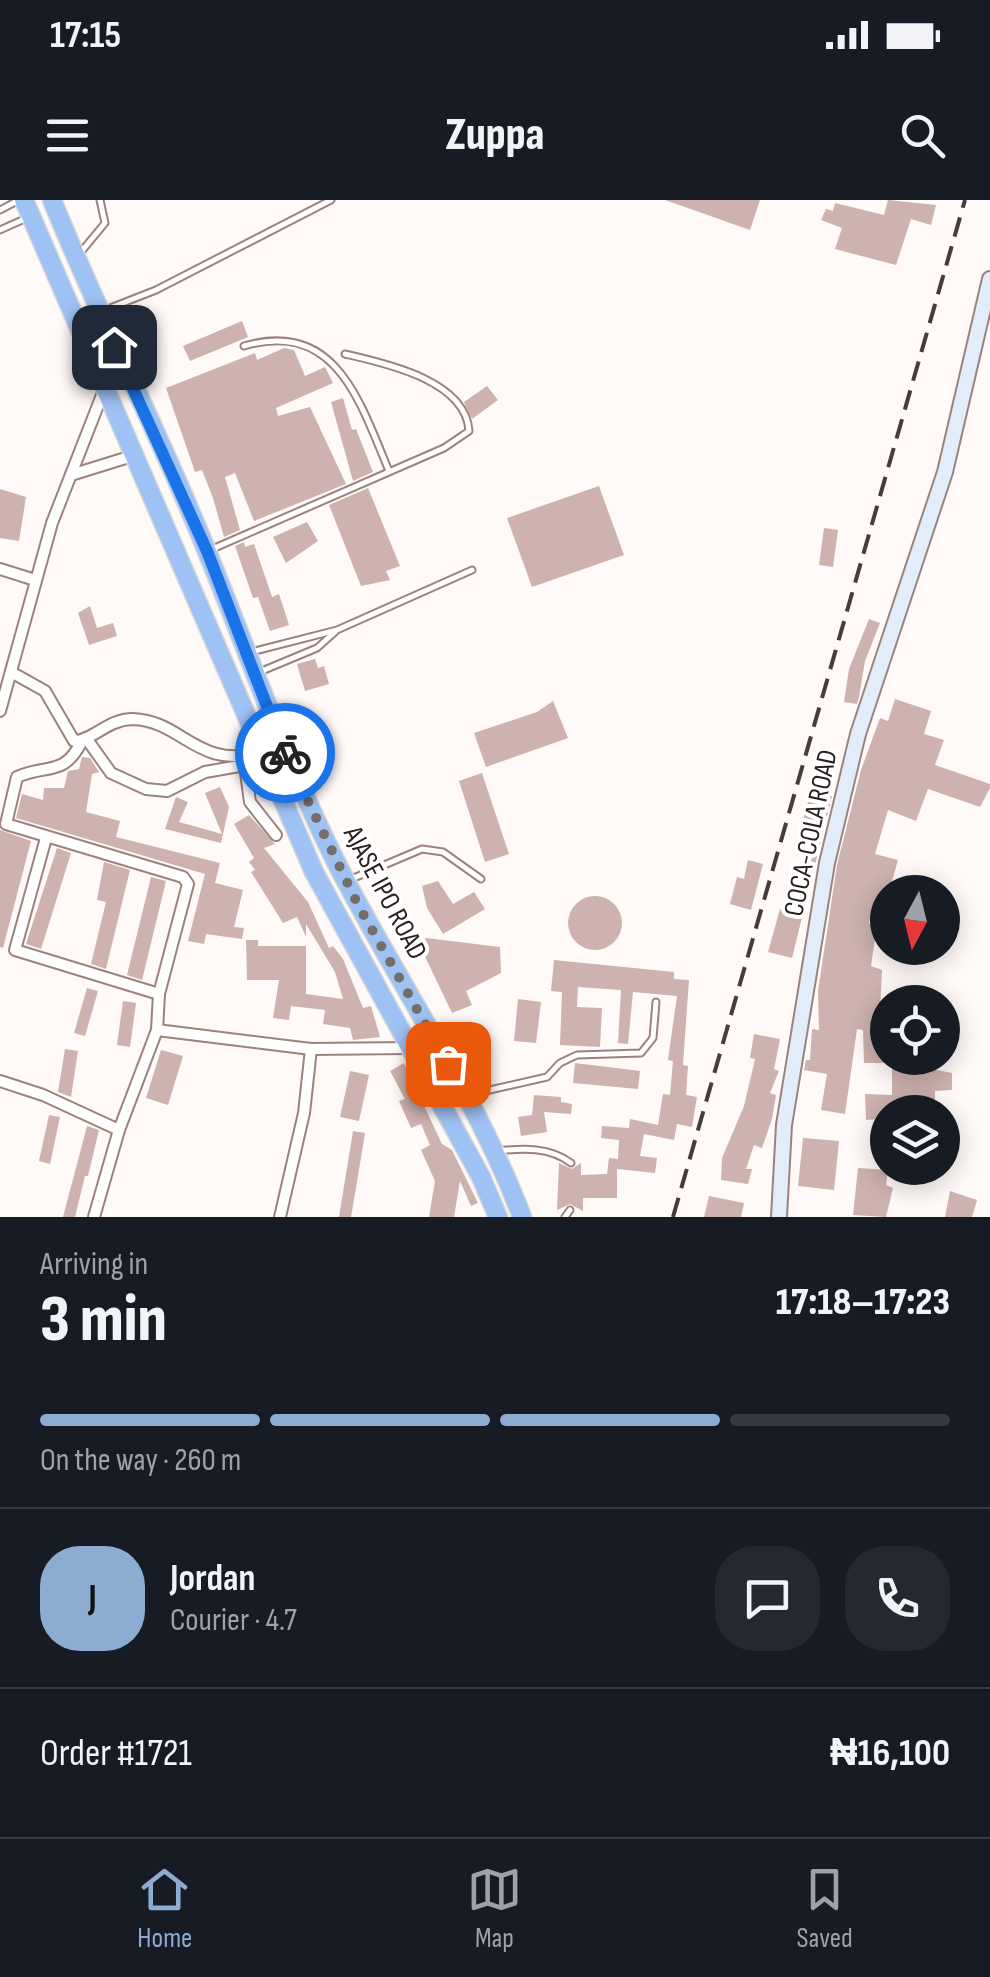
<!DOCTYPE html>
<meta charset="utf-8">
<style>
body{margin:0;font-family:"Sofia Sans Condensed",sans-serif;background:#242831;color:#f1f3f6;height:100vh;display:flex;flex-direction:column;font-size:38px;white-space:nowrap}
*{box-sizing:border-box;margin:0}
p{font-size:32px;color:#9ea1a6}
.icon{flex:none;width:55px;height:55px;fill:none;stroke:currentColor;stroke-width:2;stroke-linecap:round;stroke-linejoin:round}
.map{position:relative;height:1017px;overflow:hidden}
.side{display:flex;flex-direction:column;background:#171b24;flex:1}
.side>*{flex:none}
.needle{width:65px;rotate:187deg}
.fabs{position:absolute;left:870px;top:675px;display:grid;gap:20px}
.fabs a{display:grid;place-items:center;width:90px;height:90px;border-radius:50%;background:#171b24;box-shadow:0 5px 25px #0003;font-size:50px}
.pin{position:absolute;display:grid;place-items:center;width:85px;height:85px;color:#fff;margin:-42px;border-radius:20px;box-shadow:0 5px 15px #0006}
.courier{position:absolute;display:grid;place-items:center;width:100px;height:100px;margin:-50px;border:8px solid #1a73e8;border-radius:50%;background:#fff;color:#222;box-shadow:0 2px 12px #0007}
.headline em{font-style:normal;font-weight:800}
.headline div{display:flex;flex-direction:column-reverse}
.headline{display:flex;align-items:center;justify-content:space-between;height:170px;padding:0 40px}
h1{font-size:65px;font-weight:800;line-height:75px}
.bar{display:grid;grid-template-columns:repeat(4,1fr);gap:15px 10px;align-content:center;height:120px;padding:0 40px}
.bar i{height:12px;border-radius:8px;background:#363941}
.bar .selected{background:#8dacd2}
.bar p{grid-column:span 4}
.line{display:flex;align-items:center;gap:25px;padding:0 40px;border-top:2px solid #363941}
.line div{flex:1}
.round{display:grid;place-items:center;flex:none;width:105px;height:105px;border-radius:40px;background:#242831}
.status{display:flex;justify-content:space-between;align-items:center;height:70px;padding:0 50px;background:#171b24;direction:ltr}
.status svg{height:28px;fill:currentColor}
header{display:flex;justify-content:space-between;align-items:center;height:130px;padding:0 40px;background:#171b24;font-size:45px;font-weight:800}
.tab-bar{display:flex;justify-content:space-around;align-items:center;height:140px;border-top:2px solid #363941;background:#171b24;font-size:28px;color:#9ea1a6}
.tab-bar a{display:grid;justify-items:center;gap:5px}
.tab-bar .selected{color:#8dacd2}
.map>svg:first-child{display:block}
.building{fill:#cdb2af}
.lines{fill:none;stroke-linecap:round;stroke-linejoin:round}
.lane-casing{stroke:#9c827f;stroke-width:9}
.street-casing{stroke:#9c827f;stroke-width:14}
.secondary-casing{stroke:#9c827f;stroke-width:18}
.highway-casing{stroke:#d9d7d7;stroke-width:21}
.lane{stroke:#fff;stroke-width:5}
.street{stroke:#fff;stroke-width:10}
.secondary{stroke:#e2edfb;stroke-width:14}
.highway{stroke:#9ec2f3;stroke-width:18}
.rail{stroke:#453c3b;stroke-width:4;stroke-dasharray:20 10;stroke-linecap:butt}
.done{stroke:#756d6c;stroke-width:10;stroke-dasharray:0 18}
.route{stroke:#1a73e8;stroke-width:12}
.labels{text-anchor:middle;dominant-baseline:central;stroke-width:8;stroke-linejoin:round;paint-order:stroke}
.street-label{font-size:28px;fill:#2b2120;stroke:#fff}
</style>
<div class="status"><b>17:15</b><svg viewBox="0 0 49 12"><path d="M0 12V9h3v3zM5 12V6h3v6zM10 12V3h3v9zM15 12V0h3v12zM26 1h20v11H26zM47 4h2v5h-2z"/></svg></div>
<header><svg class="icon" aria-label="menu" viewBox="0 0 24 24"><path d="M4 6h16M4 12h16M4 18h16"/></svg>Zuppa<svg class="icon" aria-label="search" viewBox="0 0 24 24"><circle cx="10" cy="10" r="6"/><path d="M15 15l6 6"/></svg></header>
<div class="map">
<svg width="990" height="1017" viewBox="0 0 990 1017">
<rect width="100%" height="100%" fill="#fff9f8"/>
<!-- building -->
<g class="building">
<polygon points="665,0 760,0 750,30"/>
<polygon points="888,0 936,5 931,25 911,19 896,65 835,49 842,28 821,20 826,9 833,11 835,3 884,15"/>
<polygon points="242,121 248,137 190,161 183,146"/>
<polygon points="284,148 294,150 305,176 325,167 333,183 276,208 278,216 310,207 346,284 254,321 235,273 225,277 240,330 224,337 213,298 202,270 195,272 166,188 255,153 257,160"/>
<polygon points="487,186 498,200 472,219 464,202"/>
<polygon points="343,198 352,230 356,229 373,272 353,281 331,202"/>
<polygon points="599,286 624,355 532,387 507,318"/>
<polygon points="368,288 400,366 386,371 390,380 361,386 329,305"/>
<polygon points="0,289 26,297 19,341 0,338"/>
<polygon points="307,322 318,341 286,363 273,337"/>
<polygon points="824,328 838,330 833,367 819,365"/>
<polygon points="244,342 245,347 254,344 272,397 279,394 289,425 270,431 258,397 253,398 235,346"/>
<polygon points="90,406 97,428 113,423 117,436 89,445 78,413"/>
<polygon points="869,419 880,423 865,461 859,497 857,504 844,502 849,469"/>
<polygon points="315,459 318,468 324,466 329,484 305,491 297,464"/>
<polygon points="895,499 931,511 924,534 944,540 935,565 990,584 990,588 980,607 928,589 916,621 888,610 875,654 898,660 884,709 872,706 869,724 877,725 871,766 882,770 879,832 886,833 885,863 864,863 863,830 857,829 845,914 821,910 827,874 804,870 806,860 810,860 812,829 819,830 818,791 837,665 861,570 880,518 888,521"/>
<polygon points="553,501 568,538 486,567 474,533 537,512"/>
<polygon points="82,557 90,558 99,572 92,574 86,612 120,621 116,637 220,663 215,683 243,690 234,727 244,728 242,739 206,734 204,744 188,741 205,674 16,618 22,594 43,600 44,588 64,588 68,571 79,569"/>
<polygon points="482,573 509,654 485,662 459,581"/>
<polygon points="220,587 229,607 221,643 165,629 176,597 188,602 179,622 222,634 205,593"/>
<polygon points="811,591 832,596 792,758 768,752 780,709 789,711 810,641 798,638"/>
<polygon points="249,615 275,644 264,648 308,702 329,748 333,746 343,759 363,808 371,806 380,837 353,840 350,828 323,824 325,810 291,806 289,820 273,818 279,780 247,780 246,740 258,740 258,746 306,746 306,794 343,799 335,772 306,724 306,737 297,717 283,723 251,672 255,670 249,662 254,658 234,624"/>
<polygon points="0,630 31,641 3,748 0,747"/>
<polygon points="57,648 71,653 41,749 26,744"/>
<polygon points="748,660 763,664 751,710 730,704 737,677 744,679"/>
<polygon points="104,662 130,670 106,769 91,764 106,702 97,700"/>
<polygon points="151,677 166,681 142,780 127,775"/>
<polygon points="438,681 453,704 474,692 485,709 443,734 427,708 422,686"/>
<circle cx="595" cy="723" r="27"/>
<polygon points="426,738 500,747 501,773 466,791 472,805 452,813 418,742"/>
<polygon points="554,760 674,772 674,779 689,780 683,865 688,866 686,895 697,897 692,927 677,924 674,940 644,934 640,956 657,958 655,973 617,969 617,998 583,998 583,1011 570,1004 557,1010 559,963 572,969 581,963 581,975 607,974 609,958 618,959 619,940 601,938 602,926 629,928 630,919 658,925 663,894 670,895 673,861 668,860 677,796 633,792 628,844 618,843 621,790 578,787 577,807 602,808 600,847 560,845 562,792 551,791"/>
<polygon points="87,788 98,791 85,836 74,833"/>
<polygon points="518,799 541,802 536,843 514,841"/>
<polygon points="123,801 136,803 130,847 117,845"/>
<polygon points="754,834 780,839 774,869 779,871 770,893 776,895 772,919 762,948 754,945 746,969 752,969 748,984 721,980 722,958 744,906 755,859 750,858"/>
<polygon points="65,849 78,851 71,897 58,892"/>
<polygon points="161,850 183,856 168,905 146,898"/>
<polygon points="892,858 908,858 907,864 952,873 952,890 935,891 935,912 881,910 881,919 866,920 865,894 892,895"/>
<polygon points="404,863 442,944 452,950 478,1003 471,1006 460,981 454,1017 429,1017 435,981 421,950 430,945 421,924 411,928 399,901 405,899 390,871"/>
<polygon points="575,863 640,871 638,889 573,883"/>
<polygon points="350,871 369,875 359,921 340,917"/>
<polygon points="534,895 561,897 561,902 572,904 571,914 544,912 547,932 521,936 518,917 532,915"/>
<polygon points="49,915 60,917 50,964 39,961"/>
<polygon points="87,926 99,930 88,976 85,976 75,1017 63,1017"/>
<polygon points="353,931 365,933 358,976 351,1017 339,1017"/>
<polygon points="803,938 839,941 834,990 798,986"/>
<polygon points="858,968 888,970 886,985 893,988 886,1017 853,1015"/>
<polygon points="950,991 977,1000 972,1017 945,1017"/>
<polygon points="709,996 744,1003 741,1017 704,1017"/>
</g>
<g class="lines">
<defs>
<g id="lane">
<polyline points="0,10 19,0"/>
<polyline points="0,30 29,17"/>
<polyline points="81,52 105,23 100,0"/>
<polyline points="105,110 156,90 331,0"/>
<path d="M244 146C336 119 360 202 389 271"/>
<path d="M210 350 444 248 469 231C466 180 384 163 345 154"/>
<polyline points="251,452 337,430 472,370"/>
<polyline points="257,473 317,448 335,432"/>
<polyline points="349,680 422,649 443,652 481,679"/>
<polyline points="468,895 547,877 560,863 577,855 641,853 653,838 656,802"/>
<path d="M498 951C523 948 550 947 571 963"/>
<polyline points="565,1017 570,1010"/>
</g>
<g id="street">
<polyline points="71,275 132,256"/>
<polyline points="0,369 35,380"/>
<path d="M11 472 45 491 74 541C93 541 107 519 133 519 183 521 196 569 260 553"/>
<polyline points="0,511 52,323 104,190"/>
<polyline points="86,538 111,573 146,589 167,591 205,572 245,565"/>
<path d="M82 541C63 578 48 563 17 577L6 624 183 677 188 684 159 794 157 830 119 930 94 1017"/>
<polyline points="244,558 250,602 276,635"/>
<polyline points="46,638 15,750 159,794"/>
<polyline points="157,830 311,849 410,848"/>
<polyline points="0,881 43,895 119,930"/>
<polyline points="280,1017 304,913 311,849"/>
</g>
<polyline id="secondary" points="779,1017 784,925 827,663 858,534 945,272 990,79"/>
<g id="highway">
<polyline points="24,0 314,672 481,977 498,1017"/>
<path d="M52 0C100 119 160 234 208 354 250 457 286 562 336 662 396 781 475 892 522 1017"/>
</g>
</defs>
<!-- lane casing -->
<use href="#lane" class="lane-casing"/>
<!-- street casing -->
<use href="#street" class="street-casing"/>
<!-- secondary casing -->
<use href="#secondary" class="secondary-casing"/>
<!-- highway casing -->
<use href="#highway" class="highway-casing"/>
<!-- lane -->
<use href="#lane" class="lane"/>
<!-- street -->
<use href="#street" class="street"/>
<!-- secondary -->
<use href="#secondary" class="secondary"/>
<!-- highway -->
<use href="#highway" class="highway"/>
<!-- rail -->
<polyline class="rail" points="673,1017 965,0"/>
</g>
<g class="lines">
<!-- done -->
<polyline class="done" points="285,553 358,705 448,864"/>
<!-- route -->
<polyline class="route" points="114,147 207,351 285,553"/>
</g>
<g class="labels">
<!-- street labels -->
<g class="street-label">
<text transform="translate(811 633) rotate(-78)">COCA-COLA ROAD</text>
<text transform="translate(385 693) rotate(62)">AJASE IPO ROAD</text>
</g>
</g>
</svg>
<div class="fabs">
<a><svg class="needle" viewBox="-14 -14 28 28"><path d="M0-13l5 13h-10z" fill="#e53935"/><path d="M0 13l5-13h-10z" fill="#9ea1a6"/></svg></a>
<a><svg class="icon" aria-label="locate" viewBox="0 0 24 24"><circle cx="12" cy="12" r="6"/><path d="M12 2v4M12 18v4M2 12h4M18 12h4"/></svg></a>
<a><svg class="icon" aria-label="layers" viewBox="0 0 24 24"><path d="M12 4l9 5-9 5-9-5zM3 14l9 5 9-5"/></svg></a>
</div>
<div class="pin" style="left:448px;top:864px;background:#ea580c"><svg class="icon" aria-label="bag" viewBox="0 0 24 24"><path d="M5 8h14l-1 12H6zM9 8a3 3 0 0 1 6 0"/></svg></div>
<div class="pin" style="left:114px;top:147px;background:#1f2937"><svg class="icon" aria-label="home" viewBox="0 0 24 24"><path d="M3 11l9-7 9 7M6 9v11h12V9"/></svg></div>
<div class="courier" style="left:285px;top:553px"><svg class="icon" aria-label="bike" viewBox="0 0 24 24"><circle cx="6" cy="16" r="4"/><circle cx="18" cy="16" r="4"/><path d="M6 16l4-8h5l3 8M10 8l3 8H6M13 5h3"/></svg></div>
</div>
<section class="side">
<div class="headline"><div><h1>3 min</h1><p>Arriving in</p></div><em>17:18–17:23</em></div>
<div class="bar"><i class="selected"></i><i class="selected"></i><i class="selected"></i><i></i><p>On the way · 260 m</p></div>
<div class="line" style="height:180px"><b class="round" style="background:#8dacd2;color:#111">J</b><div><b>Jordan</b><p>Courier · 4.7</p></div><a class="round"><svg class="icon" aria-label="chat" viewBox="0 0 24 24"><path d="M4 5h16v11H9l-5 4z"/></svg></a><a class="round"><svg class="icon" aria-label="phone" viewBox="0 0 24 24"><path d="M5 4h4l2 5-3 2q2 4 5 5l2-3 5 2v4C11 20 4 13 5 4z"/></svg></a></div>
<div class="line" style="height:130px"><div>Order #1721</div><b>₦16,100</b></div>
</section>
<nav class="tab-bar">
<a class="selected"><svg class="icon" aria-label="home" viewBox="0 0 24 24"><path d="M3 11l9-7 9 7M6 9v11h12V9"/></svg>Home</a>
<a><svg class="icon" aria-label="map" viewBox="0 0 24 24"><path d="M3 6l6-2 6 2 6-2v14l-6 2-6-2-6 2zM9 4v14M15 6v14"/></svg>Map</a>
<a><svg class="icon" aria-label="saved" viewBox="0 0 24 24"><path d="M7 4h10v16l-5-4-5 4z"/></svg>Saved</a>
</nav>
